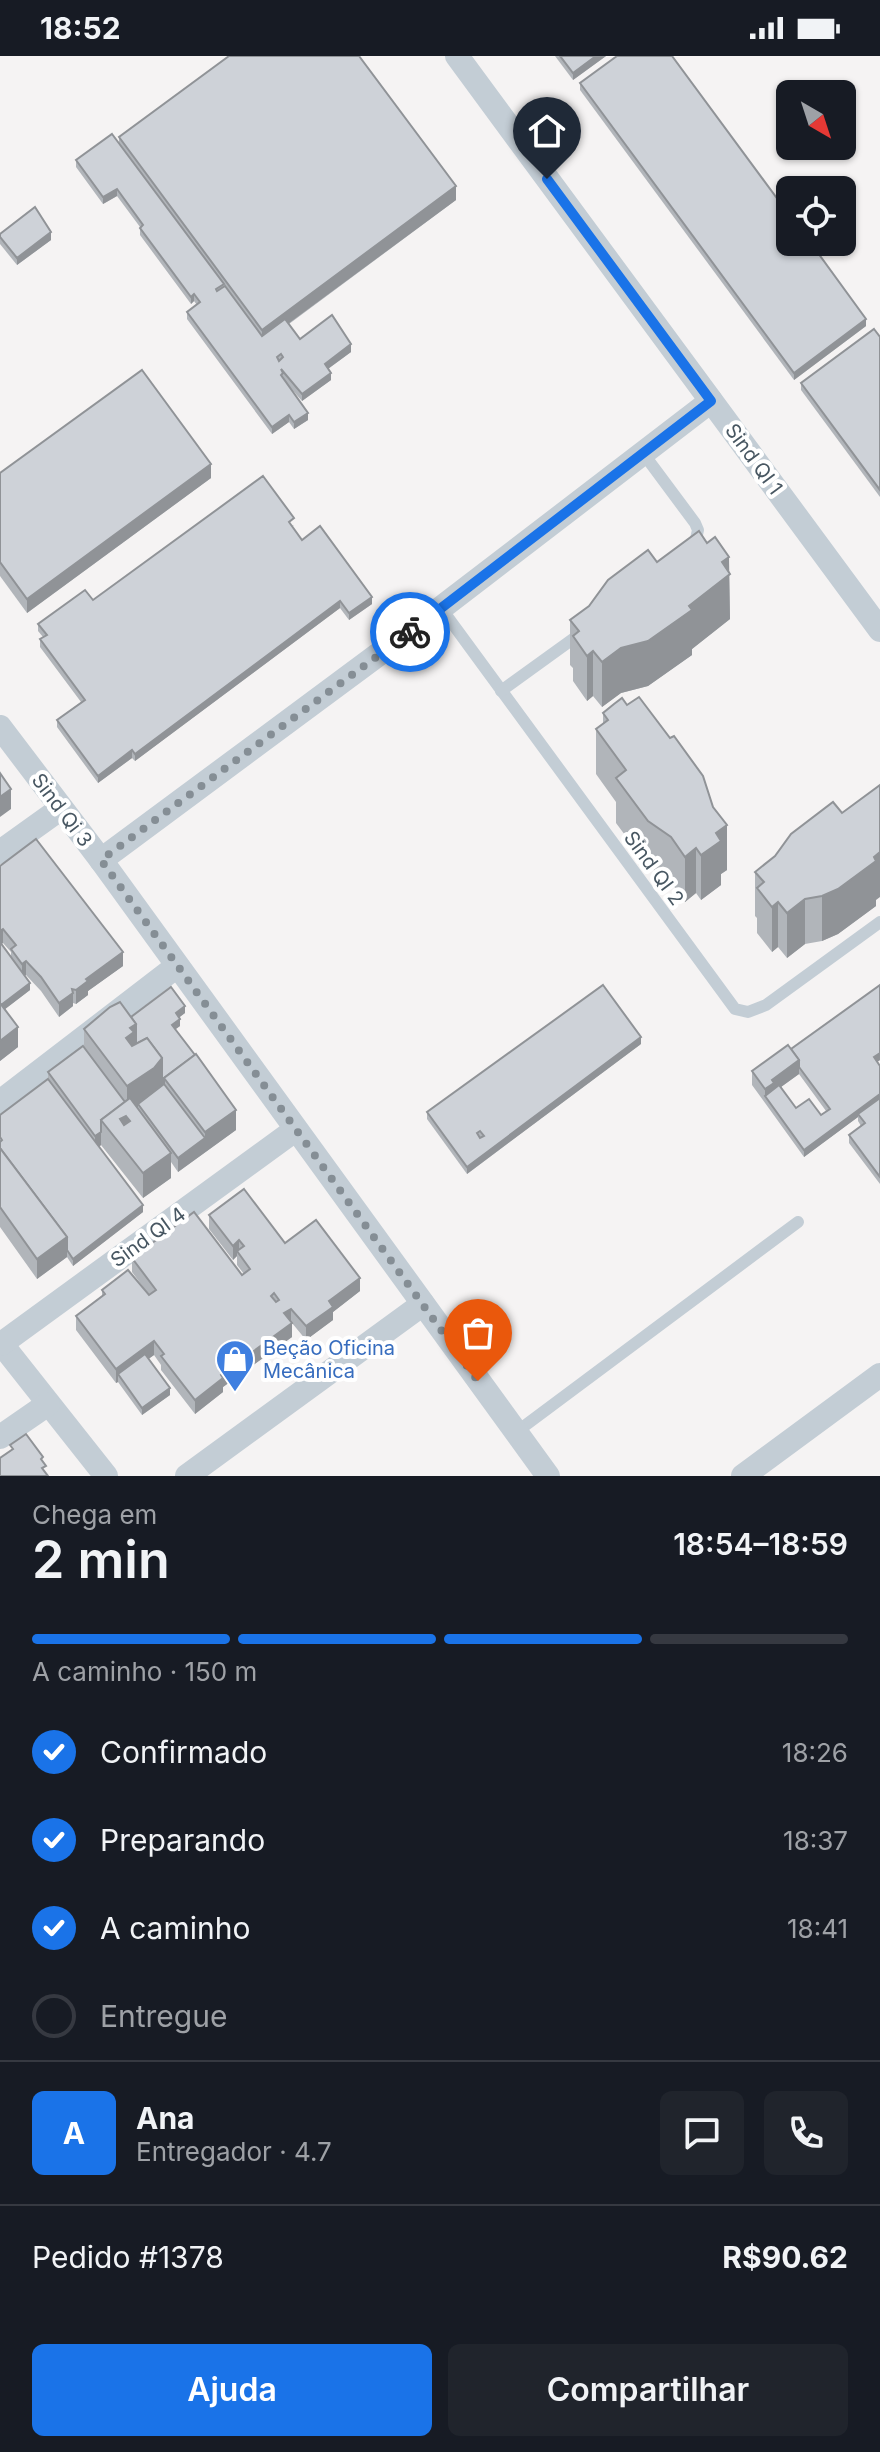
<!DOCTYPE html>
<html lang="pt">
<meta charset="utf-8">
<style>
body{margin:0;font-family:Inter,sans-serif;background:#20242c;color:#f1f3f6;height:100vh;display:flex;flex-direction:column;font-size:30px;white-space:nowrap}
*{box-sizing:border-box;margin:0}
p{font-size:26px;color:#9ea1a6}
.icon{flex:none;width:44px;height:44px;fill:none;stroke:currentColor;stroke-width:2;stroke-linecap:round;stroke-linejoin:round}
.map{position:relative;height:1420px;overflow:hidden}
.drawer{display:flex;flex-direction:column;background:#171b24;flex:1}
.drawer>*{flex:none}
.needle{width:52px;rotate:141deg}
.fabs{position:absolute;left:776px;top:24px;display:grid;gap:16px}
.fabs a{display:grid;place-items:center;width:80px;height:80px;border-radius:12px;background:#171b24;box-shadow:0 2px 6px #0004;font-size:40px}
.pin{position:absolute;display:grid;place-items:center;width:68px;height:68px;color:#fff;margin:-82px -34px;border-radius:50% 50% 50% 0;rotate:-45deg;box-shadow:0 0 8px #0007}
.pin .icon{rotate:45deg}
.courier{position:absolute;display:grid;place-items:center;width:80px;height:80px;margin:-40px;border:6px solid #1a73e8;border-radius:50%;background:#fff;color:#222;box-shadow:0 2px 10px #0007}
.headline em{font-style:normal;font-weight:600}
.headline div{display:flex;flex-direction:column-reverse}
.headline{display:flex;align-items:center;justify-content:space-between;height:136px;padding:0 32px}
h1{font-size:52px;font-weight:600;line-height:60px}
.bar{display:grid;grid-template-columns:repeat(4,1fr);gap:12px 8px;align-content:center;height:96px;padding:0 32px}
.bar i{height:10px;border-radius:6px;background:#363941}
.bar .current{background:#1a73e8}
.bar p{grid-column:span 4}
.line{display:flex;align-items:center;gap:20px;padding:0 32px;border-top:2px solid #363941}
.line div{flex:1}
.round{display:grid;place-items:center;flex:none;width:84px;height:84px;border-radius:12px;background:#20242c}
ol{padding:0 32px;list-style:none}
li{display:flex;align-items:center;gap:24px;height:88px}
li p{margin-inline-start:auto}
li .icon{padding:8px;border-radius:50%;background:#1a73e8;color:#fff;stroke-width:4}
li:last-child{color:#9ea1a6}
li i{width:44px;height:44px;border:4px solid #363941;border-radius:50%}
.button{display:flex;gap:16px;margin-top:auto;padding:16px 32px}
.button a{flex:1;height:92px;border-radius:12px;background:#1a73e8;color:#fff;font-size:32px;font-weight:600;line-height:92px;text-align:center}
.button a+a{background:#20242c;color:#f1f3f6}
.status{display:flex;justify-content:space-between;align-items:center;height:56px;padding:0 40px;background:#171b24;direction:ltr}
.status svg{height:22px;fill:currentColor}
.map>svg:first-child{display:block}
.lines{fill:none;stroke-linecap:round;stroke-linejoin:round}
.service{stroke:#c3cdd5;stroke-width:12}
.minor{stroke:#c3cdd5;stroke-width:24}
.wall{fill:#b1b5ba;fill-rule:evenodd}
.shaded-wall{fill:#909397}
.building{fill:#ced2d8;stroke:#909397;stroke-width:2;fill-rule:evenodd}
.done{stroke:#858e95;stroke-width:8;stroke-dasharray:0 14.4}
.route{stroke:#1a73e8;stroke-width:10}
.labels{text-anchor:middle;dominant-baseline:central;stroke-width:8;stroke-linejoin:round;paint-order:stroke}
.street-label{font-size:20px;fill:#485762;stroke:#fff}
.shop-label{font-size:20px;fill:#366cbe;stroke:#fff;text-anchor:start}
</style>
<div class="status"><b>18:52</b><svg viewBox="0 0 49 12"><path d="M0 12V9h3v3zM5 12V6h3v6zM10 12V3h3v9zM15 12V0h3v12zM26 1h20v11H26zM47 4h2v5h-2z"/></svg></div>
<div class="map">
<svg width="880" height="1420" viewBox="0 0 880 1420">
<rect width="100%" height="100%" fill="#f5f3f3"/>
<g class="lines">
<!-- service -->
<g class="service">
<polyline points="643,397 695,467 698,474 694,492"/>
<polyline points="441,552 735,953 748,956 766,949 880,866"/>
<polyline points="501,635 584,575"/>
<polyline points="515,1377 798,1166"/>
</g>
<!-- minor -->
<g class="minor">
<polyline points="457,0 880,574"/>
<polyline points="0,671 101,804 548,1420"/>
<polyline points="0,796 60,753"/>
<polyline points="101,804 441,552 711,345"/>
<polyline points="0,1046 177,910"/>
<polyline points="0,1286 106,1420"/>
<polyline points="1,1288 295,1074"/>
<polyline points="0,1381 48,1348"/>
<polyline points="187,1420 423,1248"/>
<polyline points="743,1420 880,1319"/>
</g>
</g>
<!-- wall -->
<g class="wall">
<polygon points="555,0 606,0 573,24"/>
<polygon points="580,27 866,270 794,324 580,34"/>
<polygon points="119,81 456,144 289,268 300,283 351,296 328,313 331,324 302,345 289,330 308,364 294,373 289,366 272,378 187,263 187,256 197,249 194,245 191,248 140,179 140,171 117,140 103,148 76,111 76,104 119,88"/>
<polygon points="0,178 51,184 17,209 0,188"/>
<polygon points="880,281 880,441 801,334 801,327"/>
<polygon points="0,417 211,422 27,557 0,520"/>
<polygon points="294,469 292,471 302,484 372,548 349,564 340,552 135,705 132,702 98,727 57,671 57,664 81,646 40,591 40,583 43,581 38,575 38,568 93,544"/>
<polygon points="729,517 730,563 692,593 692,599 648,630 621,637 602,651 593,640 587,645 573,625 573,612 570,609 570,564"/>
<polygon points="603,657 727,814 721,818 721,829 701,844 696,837 685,846 671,826 648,810 616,767 616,746 596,718 596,673 603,668"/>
<polygon points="842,757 876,844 876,850 838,878 822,885 805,888 787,902 778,891 772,896 757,877 757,862 755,860 755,816"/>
<path d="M0 810 123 910 88 935V939L76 948 73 947V950L59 961 41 935 26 919H25L30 934 5 953 18 991 0 1005ZM3 887 11 896V900L1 888Z"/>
<path d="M880 929V1004L877 1006 880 1010V1128L849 1087V1079L861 1070 858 1065V1061L804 1101 752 1029V1015L791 993ZM799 1018 826 1055 821 1059 796 1052 781 1031Z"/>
<polygon points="185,957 179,961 180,970 175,973 236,1074 178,1116 171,1106 171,1122 143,1142 101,1089 99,1091 143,1156 73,1210 67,1201 37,1223 0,1171 0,1059 48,1023 48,1016 84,992 84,973 131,961"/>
<polygon points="641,988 467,1118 427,1063 427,1056"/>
<polygon points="209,1159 285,1187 360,1235 333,1256 333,1264 306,1284 292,1267 292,1281 223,1331 223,1336 195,1358 161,1314 161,1309 154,1299 148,1303 170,1339 142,1359 118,1326 116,1327 76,1274 76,1260 102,1240 102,1234 149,1239 132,1216 132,1202 242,1219 244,1218 237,1209 237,1200 233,1204 209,1173"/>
</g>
<!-- shaded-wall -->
<g class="shaded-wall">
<polygon points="596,0 606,0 573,24 573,17"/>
<polygon points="456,130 456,144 262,287 262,274"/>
<polygon points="117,133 117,140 103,148 103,141"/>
<polygon points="51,176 51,184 17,209 17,202"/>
<polygon points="194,238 194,245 191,248 191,241"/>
<polygon points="866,263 866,270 794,324 794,317"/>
<polygon points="351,288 351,296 325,315 325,308"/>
<polygon points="331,317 331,324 302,345 302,338"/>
<polygon points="308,357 308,364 294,373 294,366"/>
<polygon points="289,359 289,366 272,378 272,371"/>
<polygon points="211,408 211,422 27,557 27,543"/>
<polygon points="729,501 730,563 692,593 692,599 648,630 621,637 602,651 602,606 621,592 689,550 722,506"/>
<polygon points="372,541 372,548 349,564 349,557"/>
<polygon points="340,545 340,552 135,705 135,698"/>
<polygon points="593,595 593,640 587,645 587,600"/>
<polygon points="132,694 132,702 98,727 98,720"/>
<polygon points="11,733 11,753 0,761 0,741"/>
<polygon points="727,769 727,814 721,818 721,829 701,844 701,799 716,777"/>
<polygon points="696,792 696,837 685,846 685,801"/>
<polygon points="880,796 880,841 876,844 876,850 838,878 822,885 822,840"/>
<polygon points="805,843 805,888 787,902 787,857"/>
<polygon points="778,846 778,891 772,896 772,851"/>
<polygon points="3,873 3,887 0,889 0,875"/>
<polygon points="123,896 123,910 88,935 88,939 76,948 76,934 86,923"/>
<polygon points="26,905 26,919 22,922 22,908"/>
<polygon points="30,927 30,934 0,957 0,950"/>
<polygon points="73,937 73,950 59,961 59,947"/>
<polygon points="185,950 185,957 176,964 176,957"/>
<polygon points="180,963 180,970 172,976 172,969"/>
<polygon points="136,968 136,1001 126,982 130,972"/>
<polygon points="18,971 18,991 0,1005 0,985"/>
<polygon points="641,981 641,988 467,1118 467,1111"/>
<polygon points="880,997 880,1004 874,1008 874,1001"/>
<polygon points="162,1002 162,1035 138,1048 138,1056 130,1068 114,1080 107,1071 127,1056 127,1030"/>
<polygon points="799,1004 799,1018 774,1036 765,1040 765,1047 765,1033 772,1024"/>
<polygon points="880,1038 880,1045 858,1058 858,1061 804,1101 804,1094"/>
<polygon points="236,1054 236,1074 178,1116 178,1102 205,1082 205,1076"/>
<polygon points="101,1076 101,1089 95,1094 95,1080"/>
<polygon points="171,1097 171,1122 143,1142 143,1117"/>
<polygon points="143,1149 143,1156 73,1210 73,1203"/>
<polygon points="67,1181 67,1201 37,1223 37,1203"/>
<polygon points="239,1184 239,1198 237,1195 237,1200 233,1204 233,1190"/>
<polygon points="360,1222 360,1235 333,1256 333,1264 306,1284 306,1270 329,1245"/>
<polygon points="291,1253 291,1266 284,1257"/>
<polygon points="292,1267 292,1281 223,1331 223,1336 195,1358 195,1344 221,1319"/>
<polygon points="154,1285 154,1299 121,1323 118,1318 118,1326 116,1327 116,1313"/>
<polygon points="170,1332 170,1339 142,1359 142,1352"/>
</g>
<!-- building -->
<g class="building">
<polygon points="229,0 359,0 456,130 262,274 119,81"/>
<polygon points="560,0 596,0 573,17"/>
<polygon points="617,0 672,0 790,160 790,186 810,186 866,263 794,317 580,27"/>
<path d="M112 78 224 228 216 233 217 235 225 230 262 280 285 263 300 283 332 259 351 288 325 308 331 317 302 338 281 313 283 317 281 319 308 357 294 366 289 359 272 371 187 256 200 246 194 238 191 241 140 172 143 169 117 133 103 141 76 104ZM281 298 283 301 279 305 277 301Z"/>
<polygon points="35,151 51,176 17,202 0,181 0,178"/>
<polygon points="874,273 880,281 880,434 801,327"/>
<polygon points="142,314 211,408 27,543 0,506 0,417"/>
<polygon points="263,420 294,462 289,466 302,484 320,470 372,541 349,557 340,545 135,698 132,694 98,720 57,664 85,644 40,583 47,579 38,568 85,534 93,544"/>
<polygon points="699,475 707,487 715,481 729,501 722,506 730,518 689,550 692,554 648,585 621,592 602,606 593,595 587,600 573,580 579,575 570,564 589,550 608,524 648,494 657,506"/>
<polygon points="639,641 670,682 674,680 703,720 713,751 727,769 716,777 721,785 701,799 696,792 685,801 671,781 648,765 616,722 626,714 596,673 608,664 603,657 614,648 622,642 627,649"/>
<polygon points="0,717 11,733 0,741"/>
<polygon points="880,729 880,796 874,801 876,805 838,833 822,840 805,843 787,857 778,846 772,851 757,832 764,826 755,816 775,800 791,778 833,746 842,757"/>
<polygon points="36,783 123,896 86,923 88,925 76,934 72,933 73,937 59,947 41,921 26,905 22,908 11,893 16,889 3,873 0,875 0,810"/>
<polygon points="0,886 30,927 1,949 0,947"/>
<path d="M603 929 641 981 467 1111 427 1056ZM480 1075 484 1080 480 1082 477 1077Z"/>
<polygon points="880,929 880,997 874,1001 880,1010 880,1038 804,1094 765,1040 779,1029 796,1052 809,1043 821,1059 830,1053 799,1011 799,1004 791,993"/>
<polygon points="171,931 185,950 176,957 180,963 172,969 195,999 164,1022 164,1028 163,1029 162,1028 162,1002 147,982 136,988 136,968 131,961"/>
<polygon points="120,946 136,968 130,972 134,976 126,982 132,990 147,982 162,1002 154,1012 127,1030 84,973 110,951"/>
<polygon points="0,947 18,971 0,985"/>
<polygon points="788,989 799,1004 772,1024 774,1027 765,1033 752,1015"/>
<polygon points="83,990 125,1046 101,1064 101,1076 95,1080 48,1016"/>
<polygon points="196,998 236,1054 205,1076 164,1022"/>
<polygon points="48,1023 143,1149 73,1203 67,1194 67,1181 0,1092 0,1086 2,1084 0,1081 0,1059"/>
<polygon points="164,1028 205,1082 178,1102 138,1048"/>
<path d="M130 1042 171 1097 143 1117 101 1064ZM126 1060 130 1065 124 1069 120 1063Z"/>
<polygon points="880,1042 880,1121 849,1079 865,1067 858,1058"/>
<polygon points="0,1092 67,1181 37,1203 0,1151"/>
<path d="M244 1133 285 1187 316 1164 360 1222 329 1245 333 1251 306 1270 291 1253 284 1257 292 1267 221 1319 223 1322 195 1344 161 1300 164 1298 154 1285 116 1313 76 1260 105 1238 102 1234 128 1214 149 1239 156 1234 132 1202 194 1156 242 1219 250 1213 237 1195 244 1190 239 1184 233 1190 209 1159ZM274 1237 279 1244 276 1246 271 1240Z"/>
<polygon points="145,1298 170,1332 142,1352 118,1318"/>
<polygon points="26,1378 43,1401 41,1403 46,1410 42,1412 48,1420 0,1420 0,1402 13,1393 10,1389"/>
</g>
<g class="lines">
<!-- done -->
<polyline class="done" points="410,576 101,804 478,1325"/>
<!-- route -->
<polyline class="route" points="410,576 711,345 547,123"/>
</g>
<!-- icons -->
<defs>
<symbol id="shop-pin" viewBox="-11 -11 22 30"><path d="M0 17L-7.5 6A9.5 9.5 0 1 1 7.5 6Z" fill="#3f7fe0" stroke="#fff"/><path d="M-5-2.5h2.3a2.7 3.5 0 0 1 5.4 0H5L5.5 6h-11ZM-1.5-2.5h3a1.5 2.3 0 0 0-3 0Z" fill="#fff"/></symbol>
</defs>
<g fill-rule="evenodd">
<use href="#shop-pin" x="213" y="1281" width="44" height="60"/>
</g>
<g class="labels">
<!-- street labels -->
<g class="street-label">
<text transform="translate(754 403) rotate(54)">Sind QI 1</text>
<text transform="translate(62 754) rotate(53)">Sind Qi 3</text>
<text transform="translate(654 812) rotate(54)">Sind QI 2</text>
<text transform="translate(148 1181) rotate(-36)">Sind QI 4</text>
</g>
<!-- shop labels -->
<g class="shop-label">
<text x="263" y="1292">Beção Oficina<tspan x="263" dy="23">Mecânica</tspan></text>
</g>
</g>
</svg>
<div class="fabs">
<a><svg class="needle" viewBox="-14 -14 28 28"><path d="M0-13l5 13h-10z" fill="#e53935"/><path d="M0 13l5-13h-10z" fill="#9ea1a6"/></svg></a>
<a><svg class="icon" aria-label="locate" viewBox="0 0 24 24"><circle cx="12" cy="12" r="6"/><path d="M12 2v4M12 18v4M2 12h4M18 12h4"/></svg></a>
</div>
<div class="pin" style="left:478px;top:1325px;background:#ea580c"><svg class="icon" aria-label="bag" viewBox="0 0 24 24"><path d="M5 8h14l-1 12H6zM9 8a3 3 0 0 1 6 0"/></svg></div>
<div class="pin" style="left:547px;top:123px;background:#1f2937"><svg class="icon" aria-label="home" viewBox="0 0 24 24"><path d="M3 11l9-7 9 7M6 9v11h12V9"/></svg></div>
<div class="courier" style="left:410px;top:576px"><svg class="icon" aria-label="bike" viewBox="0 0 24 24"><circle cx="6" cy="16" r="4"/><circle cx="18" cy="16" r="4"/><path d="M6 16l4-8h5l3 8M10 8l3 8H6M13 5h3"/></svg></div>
</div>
<section class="drawer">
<div class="headline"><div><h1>2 min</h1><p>Chega em</p></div><em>18:54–18:59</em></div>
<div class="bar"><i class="current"></i><i class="current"></i><i class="current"></i><i></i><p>A caminho · 150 m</p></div>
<ol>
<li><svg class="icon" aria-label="check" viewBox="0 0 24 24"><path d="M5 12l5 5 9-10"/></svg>Confirmado<p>18:26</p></li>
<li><svg class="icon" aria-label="check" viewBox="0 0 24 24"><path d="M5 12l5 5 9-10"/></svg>Preparando<p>18:37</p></li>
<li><svg class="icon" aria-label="check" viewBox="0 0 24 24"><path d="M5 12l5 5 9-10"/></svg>A caminho<p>18:41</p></li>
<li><i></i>Entregue</li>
</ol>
<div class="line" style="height:144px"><b class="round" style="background:#1a73e8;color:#fff">A</b><div><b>Ana</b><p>Entregador · 4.7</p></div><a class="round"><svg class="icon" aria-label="chat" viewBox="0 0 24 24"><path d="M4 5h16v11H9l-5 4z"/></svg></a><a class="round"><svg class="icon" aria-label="phone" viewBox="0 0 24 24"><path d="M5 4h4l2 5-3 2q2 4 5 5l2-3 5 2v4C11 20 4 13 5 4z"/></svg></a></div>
<div class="line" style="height:104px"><div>Pedido #1378</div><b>R$90.62</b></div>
<div class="button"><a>Ajuda</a><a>Compartilhar</a></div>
</section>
